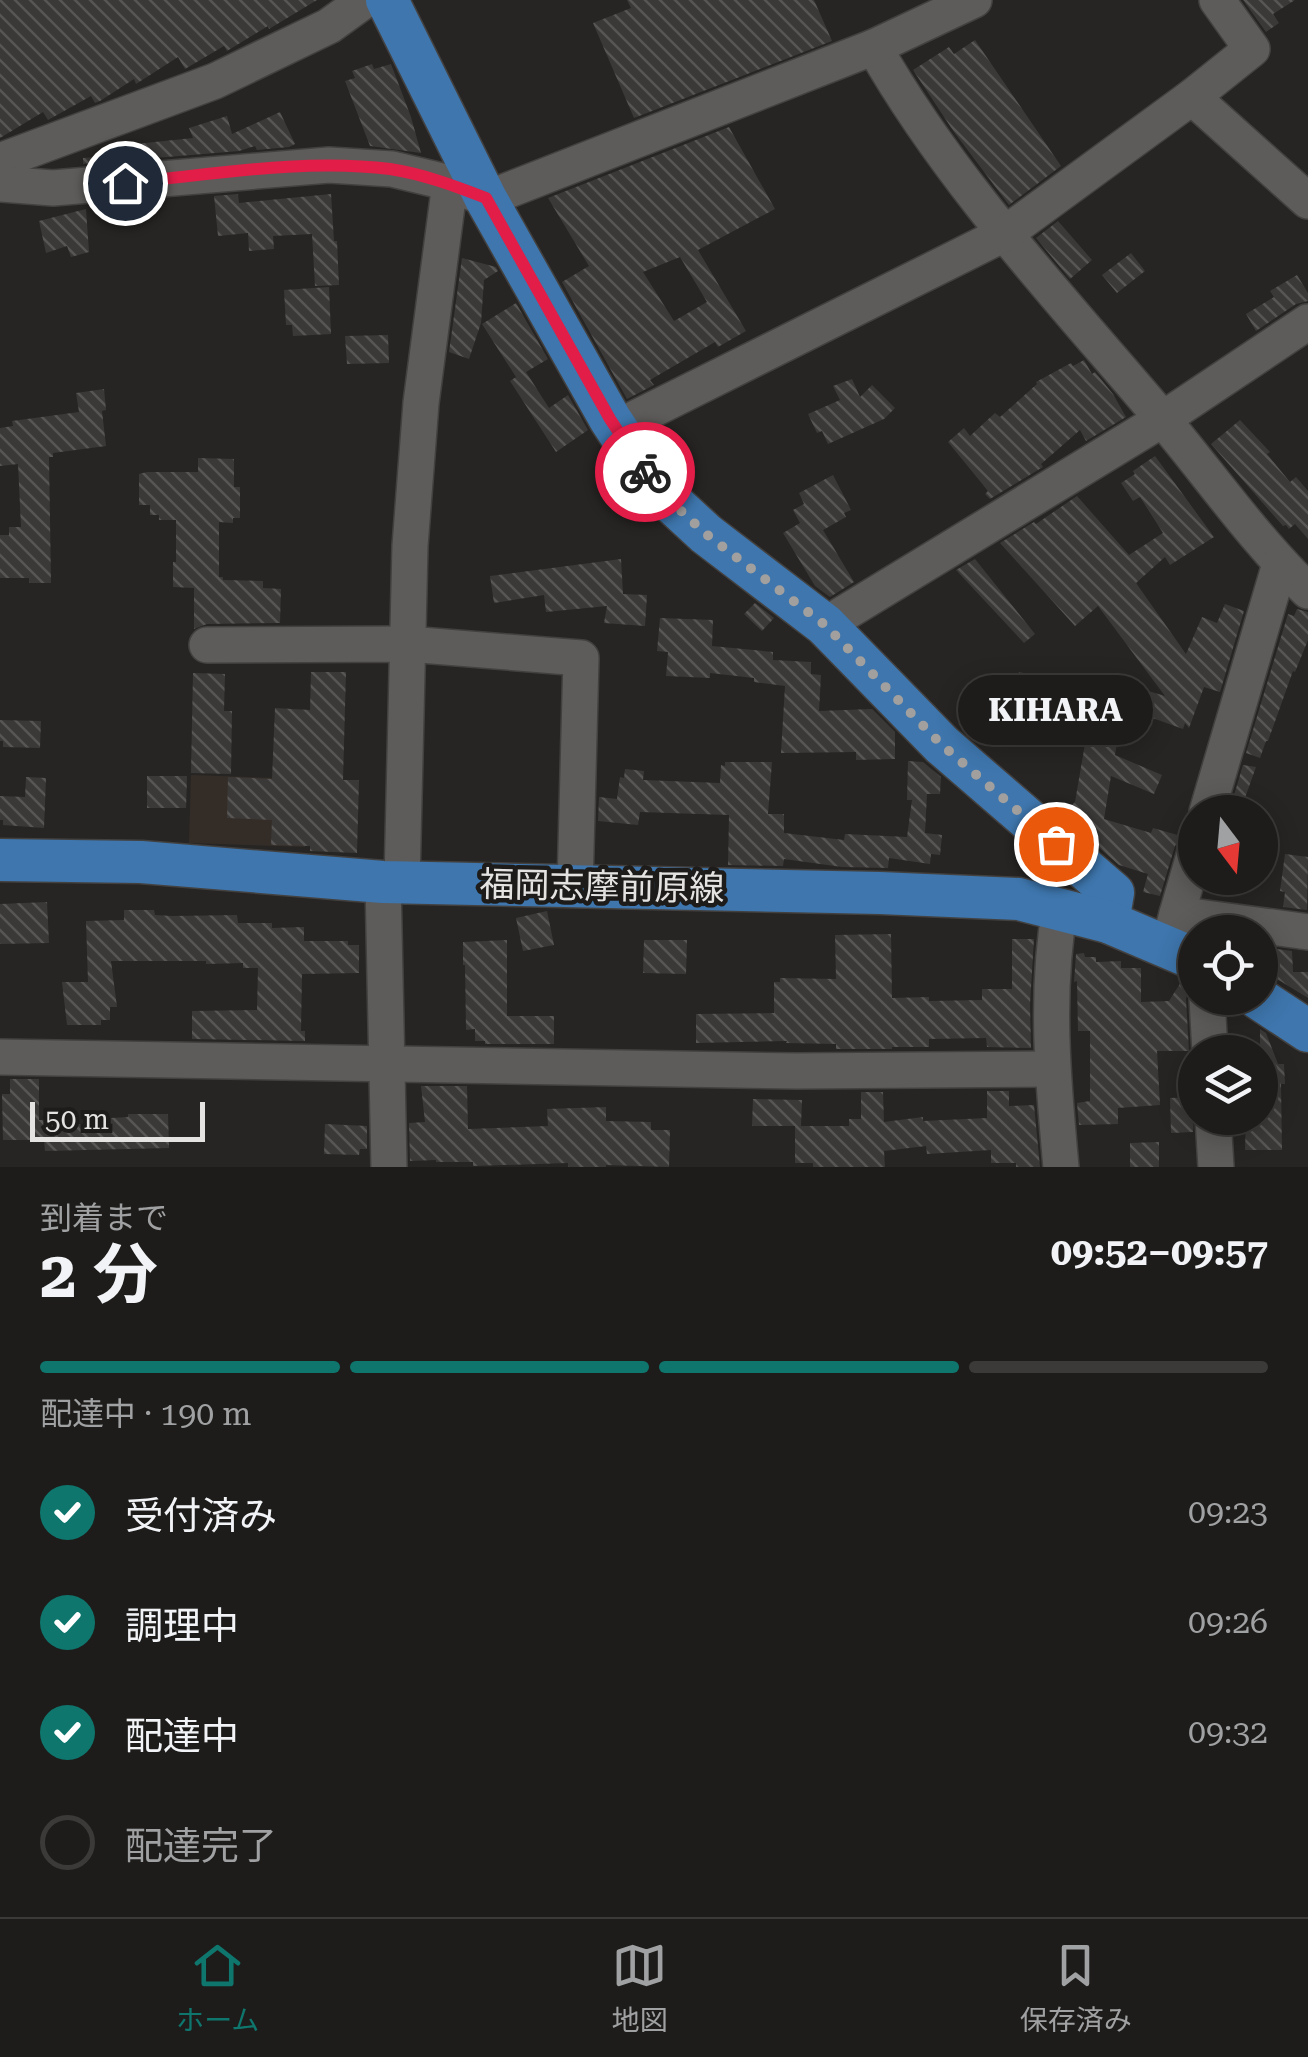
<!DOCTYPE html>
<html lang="ja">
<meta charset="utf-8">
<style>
body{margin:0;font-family:"Roboto Serif","Noto Sans JP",serif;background:#252523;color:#f1f3f6;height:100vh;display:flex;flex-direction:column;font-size:38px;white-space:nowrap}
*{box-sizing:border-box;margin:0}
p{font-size:32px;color:#a0a1a2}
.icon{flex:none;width:55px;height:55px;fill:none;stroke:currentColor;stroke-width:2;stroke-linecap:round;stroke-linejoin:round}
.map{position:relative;height:1167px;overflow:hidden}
.side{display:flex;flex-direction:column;background:#1d1c1a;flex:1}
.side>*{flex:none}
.needle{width:65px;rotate:164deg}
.controls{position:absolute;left:1178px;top:795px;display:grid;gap:20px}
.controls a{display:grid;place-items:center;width:100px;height:100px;border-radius:50%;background:#1d1c1a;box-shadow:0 5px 25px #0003,0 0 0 2px #3b3a39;font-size:50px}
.scale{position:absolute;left:30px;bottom:25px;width:175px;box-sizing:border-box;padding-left:10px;border:5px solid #e4e3e2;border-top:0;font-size:28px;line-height:35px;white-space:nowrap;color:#e4e3e2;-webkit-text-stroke:8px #1d1c1a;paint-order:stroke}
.pin{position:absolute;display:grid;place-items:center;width:85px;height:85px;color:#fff;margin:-42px;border:5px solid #fff;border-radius:50%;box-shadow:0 2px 10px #0007}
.courier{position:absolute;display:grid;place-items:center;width:100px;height:100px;margin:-50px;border:8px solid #e11d48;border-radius:50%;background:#fff;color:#222;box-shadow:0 2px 12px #0007}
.bubble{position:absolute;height:70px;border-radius:35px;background:#1d1c1a;box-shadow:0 5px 25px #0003,0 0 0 2px #3b3a39;font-size:32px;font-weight:700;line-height:70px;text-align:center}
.summary em{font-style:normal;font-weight:700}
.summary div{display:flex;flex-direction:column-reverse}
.summary{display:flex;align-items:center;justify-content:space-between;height:170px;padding:0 40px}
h1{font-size:65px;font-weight:700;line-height:75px}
.bar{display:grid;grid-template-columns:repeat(4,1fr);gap:15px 10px;align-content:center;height:120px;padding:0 40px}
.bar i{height:12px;border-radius:8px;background:#3b3a39}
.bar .on{background:#0f766e}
.bar p{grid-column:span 4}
ol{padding:0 40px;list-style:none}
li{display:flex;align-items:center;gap:30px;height:110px}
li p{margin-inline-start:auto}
li .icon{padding:10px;border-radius:50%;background:#0f766e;color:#fff;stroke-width:4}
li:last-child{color:#a0a1a2}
li i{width:55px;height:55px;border:5px solid #3b3a39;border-radius:50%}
.tab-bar{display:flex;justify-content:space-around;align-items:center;height:140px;border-top:2px solid #3b3a39;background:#1d1c1a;font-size:28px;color:#a0a1a2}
.tab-bar a{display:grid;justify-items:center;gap:5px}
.tab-bar .on{color:#0f766e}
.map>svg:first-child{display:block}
.built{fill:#342d27}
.building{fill:url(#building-back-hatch);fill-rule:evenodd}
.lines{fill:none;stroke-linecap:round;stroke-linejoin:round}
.minor-casing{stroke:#434140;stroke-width:38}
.major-casing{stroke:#434140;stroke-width:45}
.minor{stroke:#5e5c5a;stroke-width:35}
.major{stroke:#3e76ad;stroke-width:42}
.done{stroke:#a2a09f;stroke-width:10;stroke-dasharray:0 18}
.route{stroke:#e11d48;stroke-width:12}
.labels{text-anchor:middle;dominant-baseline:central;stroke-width:9;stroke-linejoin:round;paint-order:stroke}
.street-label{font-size:35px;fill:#e4e3e2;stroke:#1d1c1a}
</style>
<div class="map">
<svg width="1308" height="1167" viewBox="0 0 1308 1167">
<defs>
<pattern id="building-back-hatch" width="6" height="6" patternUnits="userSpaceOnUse" patternTransform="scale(2.5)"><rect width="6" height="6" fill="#3b3938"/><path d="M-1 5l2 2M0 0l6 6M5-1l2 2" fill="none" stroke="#575654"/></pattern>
</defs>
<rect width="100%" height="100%" fill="#272523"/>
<!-- built -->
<polygon class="built" points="191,775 308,779 305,847 189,843"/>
<!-- building -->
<g class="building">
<polygon points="0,0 317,0 269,29 268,26 227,51 224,46 185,69 178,57 136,84 134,79 100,101 95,103 91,96 48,120 43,112 0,138"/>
<polygon points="627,0 814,0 832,41 634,118 593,23 631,8"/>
<polygon points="1243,0 1295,0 1273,14 1279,23 1266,32"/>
<polygon points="975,40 1061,166 1009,205 954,132 913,70 949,47 954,54"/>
<polygon points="372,64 374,69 391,64 411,117 421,153 370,146 345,81 355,78 352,71"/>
<polygon points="280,112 295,144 289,147 257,150 255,146 239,151 83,164 83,158 130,154 126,145 193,138 189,128 227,116 232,134"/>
<path d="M729 127 775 209 698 250 746 331 718 347 715 342 650 380 654 385 627 399 562 282 589 266 548 198ZM680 257 707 302 674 321 643 272Z"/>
<polygon points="238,194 239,203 331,194 334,241 337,241 339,285 315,286 312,234 273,236 274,249 249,251 248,233 218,236 214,196"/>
<polygon points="86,209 89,252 71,257 67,246 46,253 39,221"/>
<polygon points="1058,221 1092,260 1070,279 1036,238"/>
<polygon points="1131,253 1145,271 1117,293 1102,275"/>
<polygon points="462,258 496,267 498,271 484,280 481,323 469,359 449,352"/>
<polygon points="1297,275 1308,293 1308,301 1296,304 1256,331 1246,314 1274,297 1270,291"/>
<polygon points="329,287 331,334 293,336 292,325 286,325 284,290"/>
<polygon points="516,303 548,359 526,372 549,408 568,395 588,430 556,452 510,381 516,377 482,324"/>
<polygon points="388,335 389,363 347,364 345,336"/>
<polygon points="1084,360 1092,374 1095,372 1113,394 1126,417 1086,441 1080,430 1041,464 1043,467 990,499 985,494 988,491 948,442 964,428 970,436 995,413 1000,417 1037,384 1036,382 1071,363 1073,366"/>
<polygon points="852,379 860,397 872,385 895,408 884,419 828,444 822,431 817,433 808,414 840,400 833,386"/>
<polygon points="104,389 106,410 102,411 106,446 53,453 53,457 49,457 51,583 29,583 29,578 0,578 0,535 9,535 9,527 21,527 18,464 0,466 0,428 13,426 12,421 79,412 76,393"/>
<polygon points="1240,420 1270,452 1267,454 1290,482 1296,477 1308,491 1308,539 1295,524 1289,529 1286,525 1283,526 1211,444"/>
<polygon points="1155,456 1214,537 1170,565 1165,557 1136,583 1186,654 1202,617 1217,623 1225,604 1244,611 1220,692 1204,687 1189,728 1185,723 1183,729 1147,716 1149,711 1139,707 1145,690 1165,696 1098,606 1075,626 1000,543 1034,522 1036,524 1077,496 1129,555 1163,533 1140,497 1133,501 1121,483 1135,474 1133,471"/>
<polygon points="198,458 234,459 234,487 240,487 240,518 233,518 233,523 219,522 219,577 223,577 223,580 263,581 263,588 281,589 280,623 207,624 194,629 194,588 173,587 173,562 176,562 176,520 159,520 159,515 150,515 150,505 139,505 139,474 147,472 198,472"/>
<polygon points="833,475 851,510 844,513 846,517 823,530 854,582 830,597 815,586 783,533 800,523 793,510 804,504 799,493"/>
<polygon points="621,559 623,594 647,595 645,626 604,623 607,606 546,612 544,595 494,603 490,576"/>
<polygon points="975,559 1035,634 1024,643 956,570"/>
<polygon points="755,603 774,618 762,631 744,614"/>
<polygon points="1297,609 1308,612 1308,640 1295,672 1293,671 1268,741 1266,741 1260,758 1246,753 1288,614 1294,616"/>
<polygon points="660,618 713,620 712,646 773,652 773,660 811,662 811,674 821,675 819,711 872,709 895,732 895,759 856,760 856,752 781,753 785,686 754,682 754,678 710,673 710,678 666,676 668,652 657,651"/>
<polygon points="311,672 346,672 343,780 359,780 357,853 310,851 310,846 271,845 272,820 227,818 228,777 272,779 275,708 310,710"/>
<polygon points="1019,672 1078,685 1068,724 1011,708"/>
<polygon points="193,673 225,674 224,711 232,711 231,774 191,773"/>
<polygon points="0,720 41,721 40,748 3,747 3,741 0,741"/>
<polygon points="1086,738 1117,743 1115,755 1162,775 1154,794 1111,776 1104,819 1151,833 1153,828 1181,836 1175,846 1160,896 1143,892 1148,874 1119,865 1061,815 1075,802"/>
<polygon points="908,761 923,762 941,777 940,794 927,794 925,833 942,835 940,855 931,854 930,864 889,858 888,868 842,867 784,859 783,866 728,865 729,815 640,812 638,825 598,821 599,797 617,799 620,777 624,778 625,769 644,771 643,780 720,783 721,765 725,766 725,762 772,762 768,814 784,814 784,833 844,840 845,834 907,837 912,800 907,800"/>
<polygon points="1243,765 1256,767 1240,812 1229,812"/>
<polygon points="147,776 187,776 186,808 147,808"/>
<polygon points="26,777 46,778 44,828 3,825 3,820 0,820 0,796 25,797"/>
<polygon points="1285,854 1308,857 1307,910 1283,907 1285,892 1280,891"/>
<polygon points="47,902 49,943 0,944 0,904"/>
<polygon points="124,910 154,910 155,915 172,916 237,915 238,923 272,923 272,928 304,927 304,941 348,941 348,945 359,945 359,973 302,974 301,1031 305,1031 305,1041 192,1039 192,1011 257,1010 258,968 243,968 243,963 206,964 206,961 111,961 117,1007 110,1007 110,1020 101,1020 101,1025 67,1025 62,982 88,982 86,921 124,920"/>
<polygon points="547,911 554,945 523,951 516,918"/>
<polygon points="891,934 892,998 929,997 929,1001 982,1000 982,989 1012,989 1012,939 1034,939 1030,1004 1031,1048 987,1047 986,1038 929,1039 929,1047 892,1047 892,1049 836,1049 836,1044 786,1043 787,1041 696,1043 696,1014 774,1013 774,982 780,982 780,978 836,979 835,935"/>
<polygon points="507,940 507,1016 554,1016 554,1044 485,1044 485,1041 475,1041 475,1029 466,1030 465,965 463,965 463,942"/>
<polygon points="644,940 687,940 686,974 643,973"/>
<polygon points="1262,947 1292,951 1293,972 1308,972 1308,998 1267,973 1267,965 1263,965"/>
<polygon points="1084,953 1085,957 1096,957 1096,962 1121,961 1121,968 1141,968 1141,1002 1169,1001 1181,982 1189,987 1186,999 1189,1051 1157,1051 1160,1105 1118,1108 1118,1124 1079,1125 1077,1103 1090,1101 1090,1031 1078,1031 1077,981 1074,982 1076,954"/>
<polygon points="1260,1029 1266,1033 1278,1064 1284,1064 1285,1084 1281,1084 1282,1150 1245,1150 1246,1118 1260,1118"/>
<polygon points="10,1079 39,1079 39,1120 70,1120 70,1124 111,1124 111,1118 128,1117 128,1114 168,1114 169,1148 45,1151 44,1140 3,1140 2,1094 10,1094"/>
<polygon points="421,1086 467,1086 468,1129 548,1126 547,1109 606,1107 606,1121 651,1122 651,1130 670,1130 669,1167 606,1165 606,1167 568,1167 568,1163 473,1166 473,1162 436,1162 436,1160 410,1161 409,1123 425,1122"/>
<polygon points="987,1091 1009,1091 1009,1106 1034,1105 1040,1167 1016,1167 1016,1163 991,1163 991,1150 927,1154 926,1146 884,1151 885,1167 813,1167 813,1163 795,1163 795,1126 752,1126 753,1099 802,1100 801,1126 849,1126 849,1119 861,1119 861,1092 883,1092 884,1122 923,1117 923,1121 987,1118"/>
<polygon points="1195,1097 1193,1132 1171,1133 1170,1098"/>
<polygon points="325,1124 367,1126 367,1149 360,1149 359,1155 324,1154"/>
<polygon points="1159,1142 1159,1167 1130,1167 1130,1143"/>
</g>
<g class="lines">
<defs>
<g id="minor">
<polyline points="1217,0 1252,49 1192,97 1308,201"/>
<path d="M874 47C950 181 1060 298 1160 416 1209 474 1253 538 1308 591"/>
<polyline points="0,161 215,81 329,26 365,0"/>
<polyline points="0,184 53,188 329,165 392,169 450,183 486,199 874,47 974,0"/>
<polyline points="616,428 1006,233 1192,97"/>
<polyline points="825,625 1163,419 1308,322"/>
<polyline points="207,645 408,644 581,658 575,887"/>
<polyline points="1207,812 1280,564"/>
<polyline points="383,882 389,1167"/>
<polyline points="402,882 410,546 421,403 450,183"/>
<path d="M1060 908C1045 993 1053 1081 1061 1167"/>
<polyline points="1177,914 1195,852"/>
<polyline points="1168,947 1177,914 1308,932"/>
<polyline points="1207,998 1210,1052"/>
<polyline points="0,1057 796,1071 1052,1069"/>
<polyline points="1213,1118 1216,1167"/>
</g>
<g id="major">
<polyline points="387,0 486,199 610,419 654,486 706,534 825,625 942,745 1113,893 1108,922"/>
<polyline points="0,860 141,862 383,882 880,893 1019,899 1108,922 1195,959"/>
<polyline points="1258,998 1308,1031"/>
</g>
</defs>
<!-- minor casing -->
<use href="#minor" class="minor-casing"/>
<!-- major casing -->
<use href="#major" class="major-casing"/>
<!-- minor -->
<use href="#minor" class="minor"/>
<!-- major -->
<use href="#major" class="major"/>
</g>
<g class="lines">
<!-- done -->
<polyline class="done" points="645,472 654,486 706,534 825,625 942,745 1056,844"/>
<!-- route -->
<path class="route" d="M125 183C210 175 305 158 390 169 423 174 455 186 486 198L610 419 645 472"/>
</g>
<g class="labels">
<!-- street labels -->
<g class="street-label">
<text transform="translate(602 887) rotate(1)">福岡志摩前原線</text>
</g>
</g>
</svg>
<div class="controls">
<a><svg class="needle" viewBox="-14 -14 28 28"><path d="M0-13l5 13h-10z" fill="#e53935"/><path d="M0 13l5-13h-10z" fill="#a0a1a2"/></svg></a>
<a><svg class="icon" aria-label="locate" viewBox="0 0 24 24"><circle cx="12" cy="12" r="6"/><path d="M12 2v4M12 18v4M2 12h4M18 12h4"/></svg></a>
<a><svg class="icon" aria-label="layers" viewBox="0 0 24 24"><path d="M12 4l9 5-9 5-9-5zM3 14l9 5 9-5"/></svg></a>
</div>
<div class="scale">50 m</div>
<div class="pin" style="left:1056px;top:844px;background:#ea580c"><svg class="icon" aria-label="bag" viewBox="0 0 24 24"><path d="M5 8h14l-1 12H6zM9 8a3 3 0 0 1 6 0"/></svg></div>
<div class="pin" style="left:125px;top:183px;background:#1f2937"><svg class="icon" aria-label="home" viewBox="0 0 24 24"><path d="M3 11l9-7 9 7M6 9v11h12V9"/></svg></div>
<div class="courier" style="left:645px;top:472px"><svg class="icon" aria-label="bike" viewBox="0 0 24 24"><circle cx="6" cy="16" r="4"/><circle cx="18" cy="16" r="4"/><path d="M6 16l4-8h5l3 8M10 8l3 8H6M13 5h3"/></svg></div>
<div class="bubble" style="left:958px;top:675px;width:195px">KIHARA</div>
</div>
<section class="side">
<div class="summary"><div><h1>2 分</h1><p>到着まで</p></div><em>09:52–09:57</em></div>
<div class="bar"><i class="on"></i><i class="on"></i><i class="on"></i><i></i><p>配達中 · 190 m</p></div>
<ol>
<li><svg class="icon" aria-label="check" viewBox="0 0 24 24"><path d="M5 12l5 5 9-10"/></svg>受付済み<p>09:23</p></li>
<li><svg class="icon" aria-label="check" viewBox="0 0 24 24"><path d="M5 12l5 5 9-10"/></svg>調理中<p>09:26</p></li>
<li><svg class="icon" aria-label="check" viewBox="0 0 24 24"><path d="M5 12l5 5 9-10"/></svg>配達中<p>09:32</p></li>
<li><i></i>配達完了</li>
</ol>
</section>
<nav class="tab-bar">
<a class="on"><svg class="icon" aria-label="home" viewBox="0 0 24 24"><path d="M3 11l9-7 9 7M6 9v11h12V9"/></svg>ホーム</a>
<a><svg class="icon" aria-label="map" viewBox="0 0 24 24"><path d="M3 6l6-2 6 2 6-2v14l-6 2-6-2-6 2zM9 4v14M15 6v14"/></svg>地図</a>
<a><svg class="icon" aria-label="saved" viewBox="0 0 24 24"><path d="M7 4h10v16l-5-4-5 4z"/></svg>保存済み</a>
</nav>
